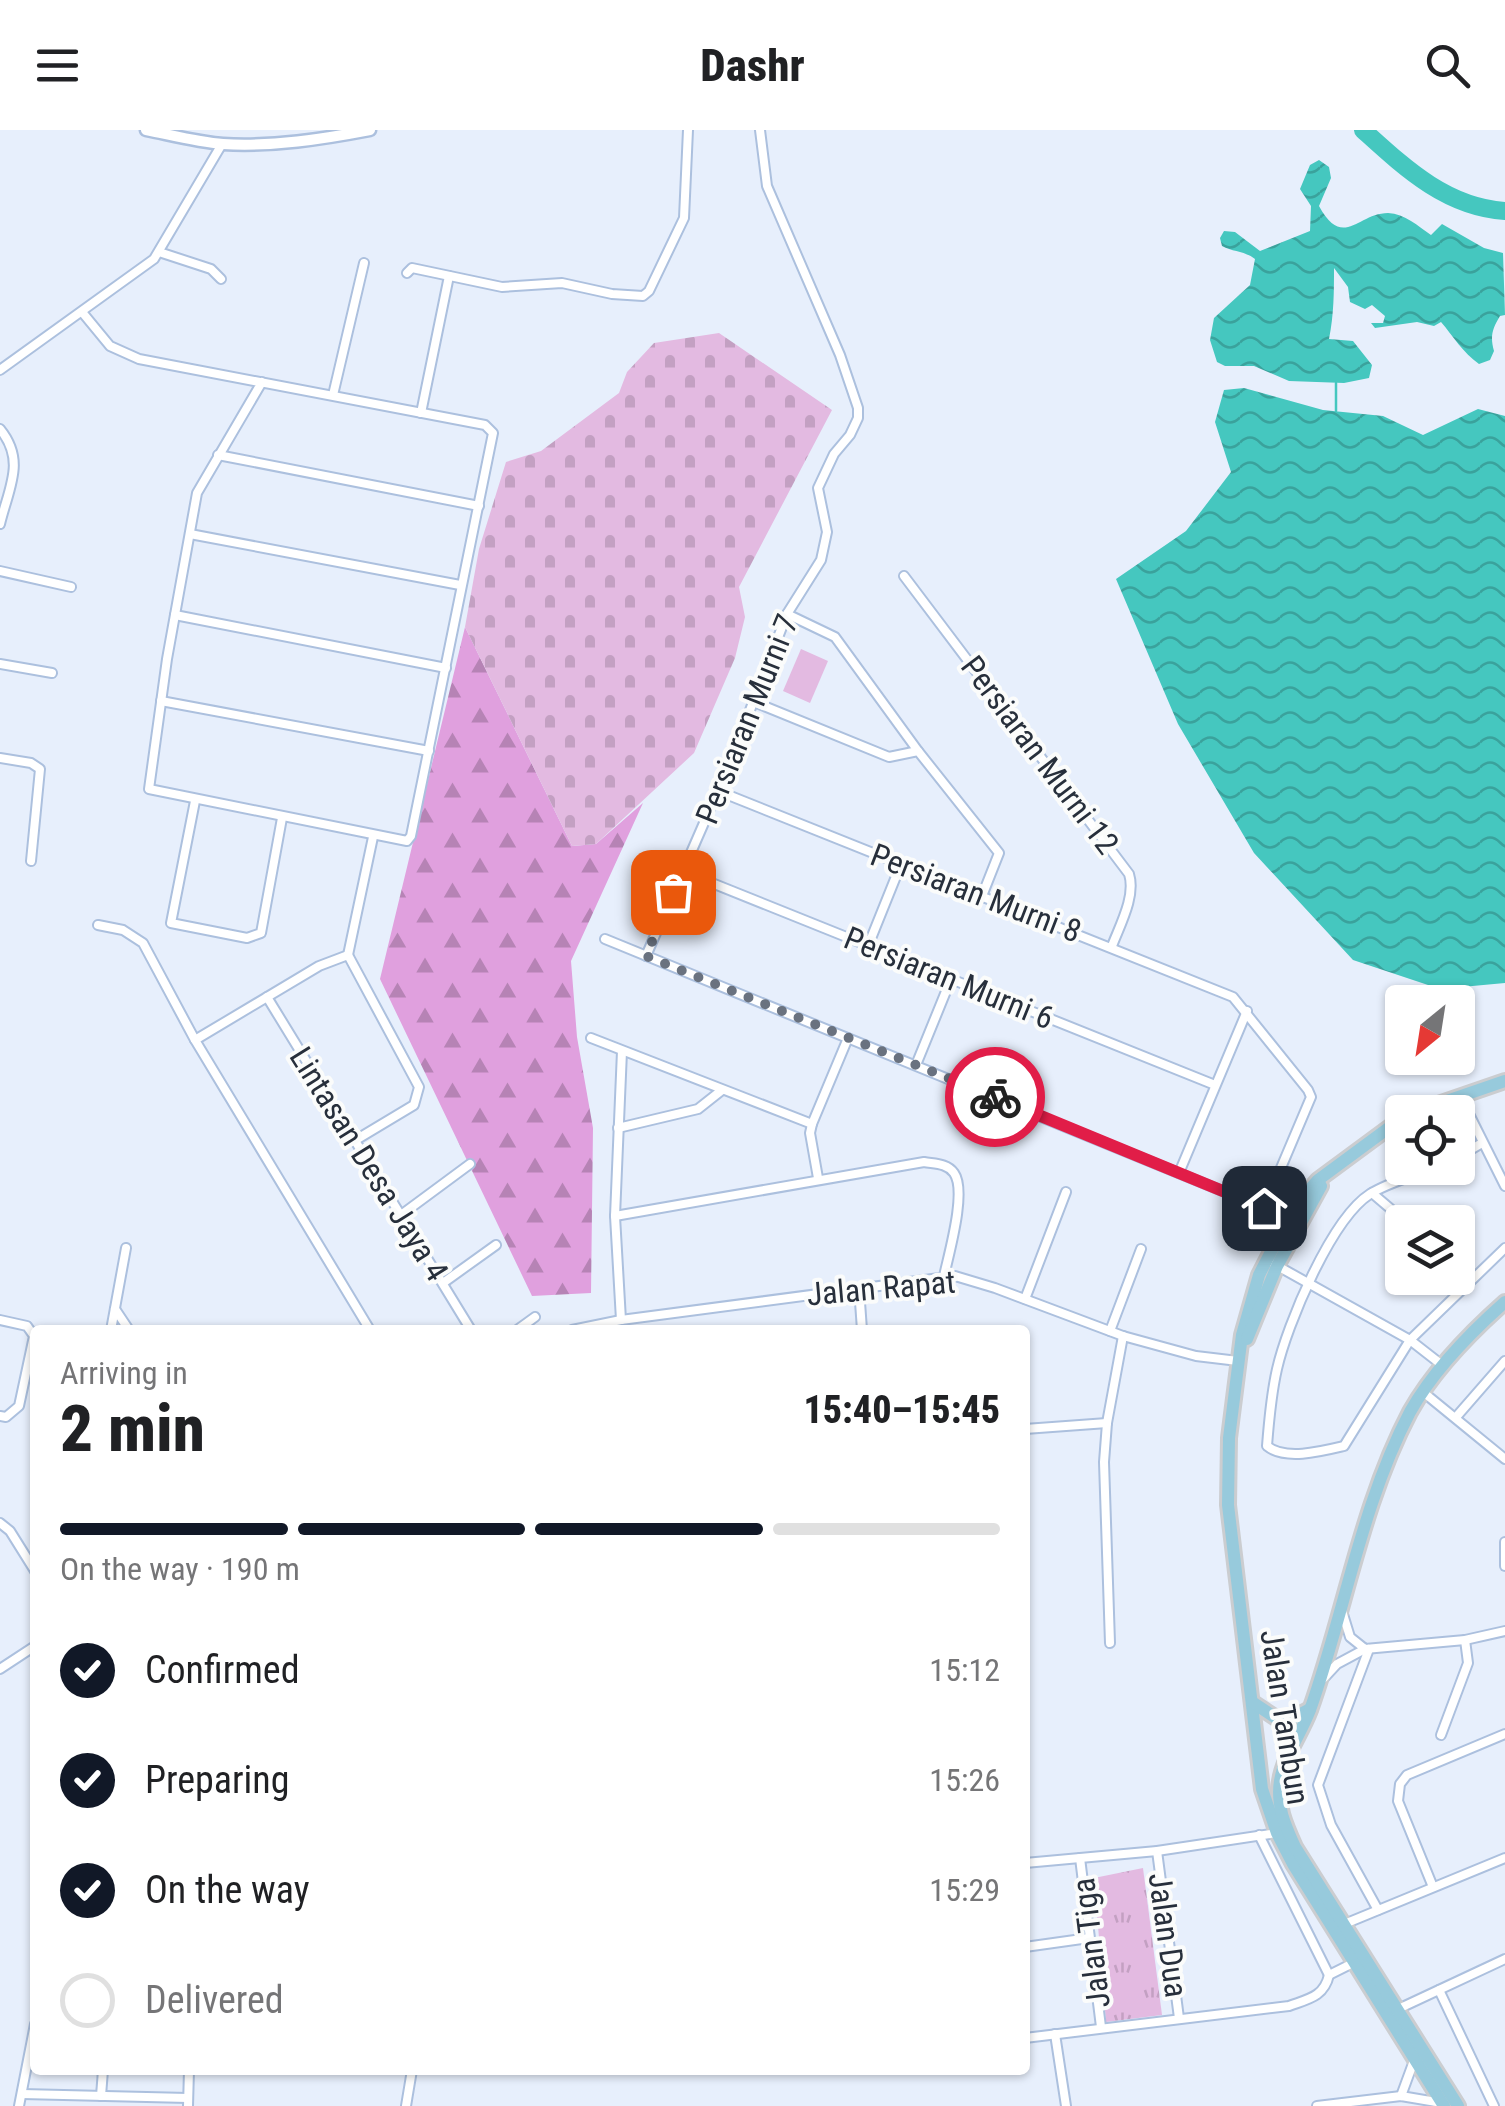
<!DOCTYPE html>
<meta charset="utf-8">
<style>
body{margin:0;font-family:"Roboto Condensed",sans-serif;background:#f6f6f6;color:#202124;height:100vh;display:flex;flex-direction:column;font-size:38px;white-space:nowrap}
*{box-sizing:border-box;margin:0}
p{font-size:32px;color:#757577}
.icon{flex:none;width:55px;height:55px;fill:none;stroke:currentColor;stroke-width:2;stroke-linecap:round;stroke-linejoin:round}
.map{position:relative;flex:1;overflow:hidden}
.drawer{position:absolute;left:30px;top:1195px;width:1000px;height:750px;display:flex;flex-direction:column;background:#fff;border-radius:10px;box-shadow:0 2px 8px #0004}
.drawer>*{flex:none}
.needle{width:65px;rotate:210deg}
.buttons{position:absolute;left:1385px;top:855px;display:grid;gap:20px}
.buttons a{display:grid;place-items:center;width:90px;height:90px;border-radius:10px;background:#fff;box-shadow:0 2px 8px #0004;font-size:50px}
.pin{position:absolute;display:grid;place-items:center;width:85px;height:85px;color:#fff;margin:-42px;border-radius:20px;box-shadow:0 5px 15px #0006}
.courier{position:absolute;display:grid;place-items:center;width:100px;height:100px;margin:-50px;border:8px solid #e11d48;border-radius:50%;background:#fff;color:#222;box-shadow:0 2px 12px #0007}
.summary em{font-style:normal;font-weight:800}
.summary div{display:flex;flex-direction:column-reverse}
.summary{display:flex;align-items:center;justify-content:space-between;height:170px;padding:0 30px}
h1{font-size:65px;font-weight:800;line-height:75px}
.bar{display:grid;grid-template-columns:repeat(4,1fr);gap:15px 10px;align-content:center;height:120px;padding:0 30px}
.bar i{height:12px;border-radius:8px;background:#e0e0e0}
.bar .selected{background:#111827}
.bar p{grid-column:span 4}
ol{padding:0 30px;list-style:none}
li{display:flex;align-items:center;gap:30px;height:110px}
li p{margin-inline-start:auto}
li .icon{padding:10px;border-radius:50%;background:#111827;color:#fff;stroke-width:4}
li:last-child{color:#757577}
li i{width:55px;height:55px;border:5px solid #e0e0e0;border-radius:50%}
header{display:flex;justify-content:space-between;align-items:center;height:130px;padding:0 30px;background:#fff;font-size:45px;font-weight:800}
.map>svg:first-child{display:block}
.forest{fill:url(#forest-firs)}
.cemetery{fill:url(#cemetery-stones)}
.park{fill:url(#park-tufts)}
.pitch{fill:#e3bae1}
.water{fill:url(#water-waves)}
.lines{fill:none;stroke-linecap:round;stroke-linejoin:round}
.stream{stroke:#45c7bf;stroke-width:2.5}
.river{stroke:#45c7bf;stroke-width:18}
.minor-casing{stroke:#acc0de;stroke-width:12}
.tertiary-casing{stroke:#acc0de;stroke-width:15}
.primary-casing{stroke:#cbcdd0;stroke-width:18}
.minor{stroke:#fff;stroke-width:8}
.tertiary{stroke:#fff;stroke-width:10}
.primary{stroke:#97cadc;stroke-width:12}
.done{stroke:#6a727f;stroke-width:10;stroke-dasharray:0 18}
.route{stroke:#e11d48;stroke-width:12}
.labels{text-anchor:middle;dominant-baseline:central;stroke-width:8;stroke-linejoin:round;paint-order:stroke}
.street-label{font-size:32px;fill:#272f3b;stroke:#fbfcfb}
</style>
<header><svg class="icon" aria-label="menu" viewBox="0 0 24 24"><path d="M4 6h16M4 12h16M4 18h16"/></svg>Dashr<svg class="icon" aria-label="search" viewBox="0 0 24 24"><circle cx="10" cy="10" r="6"/><path d="M15 15l6 6"/></svg></header>
<div class="map">
<svg width="1505" height="1976" viewBox="0 0 1505 1976">
<defs>
<pattern id="forest-firs" width="22" height="20" patternUnits="userSpaceOnUse" patternTransform="scale(2.5)"><rect width="22" height="20" fill="#e0a0de"/><path d="M5 1l3.5 6h-7zM16 11l3.5 6h-7z" fill="#b683b5"/></pattern>
<pattern id="cemetery-stones" width="16" height="16" patternUnits="userSpaceOnUse" patternTransform="scale(2.5)"><rect width="16" height="16" fill="#e3bae1"/><path d="M2 7V4a2 2 0 0 1 4 0v3zM10 15v-3a2 2 0 0 1 4 0v3z" fill="#c3a0c2"/></pattern>
<pattern id="park-tufts" width="24" height="20" patternUnits="userSpaceOnUse" patternTransform="scale(2.5)"><rect width="24" height="20" fill="#e3bae1"/><path d="M3 7l-1-3M5 7V3M7 7l1-3M15 17l-1-3M17 17v-4M19 17l1-3" fill="none" stroke="#c3a0c2"/></pattern>
<pattern id="water-waves" width="16" height="10" patternUnits="userSpaceOnUse" patternTransform="scale(2.5)"><rect width="16" height="10" fill="#45c7bf"/><path d="M0 5q4-4 8 0t8 0" fill="none" stroke="#3aa29c"/></pattern>
</defs>
<rect width="100%" height="100%" fill="#e7effc"/>
<!-- forest -->
<polygon class="forest" points="465,497 572,716 596,714 643,673 571,831 577,907 593,998 591,1163 532,1166 380,849"/>
<!-- cemetery -->
<polygon class="cemetery" points="719,203 832,280 739,457 745,487 735,528 694,623 596,714 572,716 465,497 479,419 506,332 541,321 619,263 627,242 654,213"/>
<!-- park -->
<polygon class="park" points="1143,1738 1162,1885 1106,1892 1094,1748"/>
<!-- pitch -->
<polygon class="pitch" points="801,519 828,531 810,573 783,561"/>
<!-- water -->
<g class="water">
<path d="M1319 30 1329 37 1331 48 1319 76C1343 120 1358 83 1388 83 1405 84 1418 96 1431 105L1442 94 1484 118 1503 123 1505 185 1500 186C1492 199 1490 207 1494 221L1490 230 1479 234C1463 223 1453 206 1441 192L1434 196 1417 192 1375 198 1371 193H1383L1385 186 1372 175 1365 179 1350 172 1348 157 1334 138C1334 161 1334 185 1329 209L1353 211 1372 235 1369 248 1344 253 1289 251 1254 236H1225L1217 232 1210 210 1214 188 1250 155 1255 129C1245 121 1233 122 1222 116L1220 108 1224 101 1235 102 1260 121 1310 101 1311 76 1300 59 1310 35Z"/>
<polygon points="1244,258 1323,280 1383,286 1423,305 1478,279 1505,286 1505,853 1440,859 1353,830 1254,723 1178,594 1116,449 1186,401 1231,342 1215,292 1224,260"/>
</g>
<g class="lines">
<!-- stream -->
<polyline class="stream" points="1336,281 1336,253"/>
<!-- river -->
<path class="river" d="M1363 0C1405 38 1446 77 1505 81"/>
<defs>
<g id="minor">
<polyline points="159,122 211,139 221,149"/>
<polyline points="407,143 412,138 502,157 562,153 612,164 643,166 649,161 684,88 688,0"/>
<polyline points="82,182 110,216 139,229 485,295 493,303 411,706 407,711 149,659 167,529 197,363 262,252"/>
<polyline points="0,240 154,129 222,14"/>
<polyline points="333,265 364,133"/>
<polyline points="421,283 449,146"/>
<path d="M0 299C26 331 9 357 0 394"/>
<polyline points="218,325 479,376"/>
<polyline points="190,404 460,455"/>
<polyline points="0,441 71,457"/>
<path d="M904 446 1129 744C1136 766 1120 795 1112 816"/>
<polyline points="787,484 835,507 918,621"/>
<polyline points="175,485 446,538"/>
<polyline points="0,534 52,543"/>
<polyline points="161,571 429,621"/>
<polyline points="754,572 889,627 918,621 999,723 982,766"/>
<polyline points="0,628 31,633 40,639 31,731"/>
<polyline points="718,661 1233,867 1308,960 1311,967 1264,1078"/>
<polyline points="195,671 171,793 247,808 261,803 282,688"/>
<polyline points="682,741 1215,955"/>
<polyline points="98,795 123,800 143,813 195,910 370,1200"/>
<polyline points="605,809 1264,1078"/>
<polyline points="868,816 901,734"/>
<polyline points="348,825 419,957 414,975 354,1011"/>
<polyline points="348,825 373,707"/>
<polyline points="646,826 727,640 787,484 821,430 827,402 818,358 834,324 850,305 858,288 858,278 840,225 767,56 760,0"/>
<polyline points="267,867 471,1200"/>
<polyline points="591,908 812,994"/>
<polyline points="195,910 319,836 348,825"/>
<polyline points="916,935 951,849"/>
<polyline points="1460,966 1505,1056"/>
<polyline points="618,998 698,979 722,960"/>
<polyline points="1458,1027 1482,1013"/>
<path d="M1434 1038C1414 1046 1389 1052 1370 1064 1331 1089 1287 1195 1277 1239 1271 1265 1269 1290 1267 1316 1285 1331 1323 1321 1344 1316L1410 1210 1505 1118"/>
<polyline points="1179,1043 1247,881"/>
<polyline points="818,1048 810,1003 812,994 848,908"/>
<polyline points="1372,1063 1406,1092"/>
<polyline points="401,1085 470,1034"/>
<path d="M615 1086 924 1032C934 1034 947 1033 954 1043 967 1061 949 1123 944 1146"/>
<polyline points="1274,1134 1410,1210 1442,1235"/>
<polyline points="443,1153 496,1115"/>
<polyline points="859,1158 862,1200"/>
<polyline points="1025,1169 1066,1062"/>
<polyline points="115,1179 129,1200"/>
<polyline points="0,1190 27,1196 34,1206 19,1276 6,1287 0,1286"/>
<polyline points="621,1190 615,1086 622,921"/>
<polyline points="111,1200 126,1118"/>
<polyline points="517,1200 535,1187"/>
<polyline points="572,1200 621,1190 955,1146 995,1158 1123,1206 1196,1226 1238,1231"/>
<polyline points="1110,1201 1141,1119"/>
<polyline points="1423,1262 1505,1329"/>
<polyline points="1457,1286 1505,1231"/>
<polyline points="1025,1299 1107,1293"/>
<polyline points="0,1393 10,1401 35,1441"/>
<polyline points="1505,1412 1505,1436"/>
<polyline points="1342,1481 1350,1507 1365,1519 1465,1510 1505,1501"/>
<polyline points="1110,1513 1104,1332 1107,1293 1123,1206"/>
<polyline points="1369,1519 1318,1655 1331,1695 1378,1780"/>
<polyline points="0,1539 35,1516"/>
<polyline points="1324,1548 1337,1534 1365,1519"/>
<polyline points="1441,1605 1468,1533 1465,1510"/>
<polyline points="1259,1705 1329,1845 1357,1831"/>
<polyline points="1157,1721 1179,1888"/>
<polyline points="1080,1728 1101,1897"/>
<polyline points="1025,1733 1157,1721 1277,1703"/>
<polyline points="1433,1757 1398,1671 1400,1654 1407,1645 1505,1604"/>
<polyline points="1342,1795 1505,1728"/>
<polyline points="1025,1817 1089,1808"/>
<polyline points="1439,1860 1494,1976"/>
<polyline points="1396,1880 1505,1829"/>
<polyline points="1055,1904 1066,1976"/>
<path d="M1025 1908 1289 1876C1308 1869 1324 1867 1329 1845"/>
<polyline points="22,1964 188,1968"/>
<polyline points="101,1966 103,1940"/>
<polyline points="1401,1966 1415,1928"/>
<polyline points="19,1976 35,1894"/>
<polyline points="188,1976 189,1940"/>
<polyline points="406,1976 412,1940"/>
<polyline points="1317,1976 1401,1966 1442,1973"/>
</g>
<path id="tertiary" d="M146 0C171 5 197 12 223 14 272 17 323 9 370 0"/>
<g id="primary">
<polyline points="1415,982 1505,951"/>
<polyline points="1402,988 1318,1050 1293,1079 1259,1145 1242,1205 1229,1308 1228,1375 1262,1659 1277,1703 1293,1734 1444,1976"/>
<polyline points="1276,1100 1278,1089 1273,1082 1281,1081 1293,1071"/>
<polyline points="1247,1209 1277,1136 1321,1056"/>
<polyline points="1252,1572 1279,1590 1291,1589 1310,1579"/>
<path d="M1458 1976 1295 1717C1285 1695 1276 1675 1280 1651 1284 1626 1301 1604 1310 1580 1345 1482 1361 1375 1410 1282 1433 1241 1470 1203 1505 1172"/>
</g>
</defs>
<!-- minor casing -->
<use href="#minor" class="minor-casing"/>
<!-- tertiary casing -->
<use href="#tertiary" class="tertiary-casing"/>
<!-- primary casing -->
<use href="#primary" class="primary-casing"/>
<!-- minor -->
<use href="#minor" class="minor"/>
<!-- tertiary -->
<use href="#tertiary" class="tertiary"/>
<!-- primary -->
<use href="#primary" class="primary"/>
</g>
<g class="lines">
<!-- done -->
<polyline class="done" points="673,762 646,826 995,967"/>
<!-- route -->
<polyline class="route" points="995,967 1264,1078"/>
</g>
<g class="labels">
<!-- street labels -->
<g class="street-label">
<text transform="translate(747 589) rotate(-68)">Persiaran Murni 7</text>
<text transform="translate(1040 625) rotate(53)">Persiaran Murni 12</text>
<text transform="translate(976 763) rotate(21)">Persiaran Murni 8</text>
<text transform="translate(949 848) rotate(22)">Persiaran Murni 6</text>
<text transform="translate(369 1034) rotate(58)">Lintasan Desa Jaya 4</text>
<text transform="translate(881 1158) rotate(-5)">Jalan Rapat</text>
<text transform="translate(1285 1587) rotate(81)">Jalan Tambun</text>
<text transform="translate(1168 1805) rotate(82)">Jalan Dua</text>
<text transform="translate(1091 1813) rotate(-97)">Jalan Tiga</text>
</g>
</g>
</svg>
<div class="buttons">
<a><svg class="needle" viewBox="-14 -14 28 28"><path d="M0-13l5 13h-10z" fill="#e53935"/><path d="M0 13l5-13h-10z" fill="#757577"/></svg></a>
<a><svg class="icon" aria-label="locate" viewBox="0 0 24 24"><circle cx="12" cy="12" r="6"/><path d="M12 2v4M12 18v4M2 12h4M18 12h4"/></svg></a>
<a><svg class="icon" aria-label="layers" viewBox="0 0 24 24"><path d="M12 4l9 5-9 5-9-5zM3 14l9 5 9-5"/></svg></a>
</div>
<div class="pin" style="left:673px;top:762px;background:#ea580c"><svg class="icon" aria-label="bag" viewBox="0 0 24 24"><path d="M5 8h14l-1 12H6zM9 8a3 3 0 0 1 6 0"/></svg></div>
<div class="pin" style="left:1264px;top:1078px;background:#1f2937"><svg class="icon" aria-label="home" viewBox="0 0 24 24"><path d="M3 11l9-7 9 7M6 9v11h12V9"/></svg></div>
<div class="courier" style="left:995px;top:967px"><svg class="icon" aria-label="bike" viewBox="0 0 24 24"><circle cx="6" cy="16" r="4"/><circle cx="18" cy="16" r="4"/><path d="M6 16l4-8h5l3 8M10 8l3 8H6M13 5h3"/></svg></div>
<section class="drawer">
<div class="summary"><div><h1>2 min</h1><p>Arriving in</p></div><em>15:40–15:45</em></div>
<div class="bar"><i class="selected"></i><i class="selected"></i><i class="selected"></i><i></i><p>On the way · 190 m</p></div>
<ol>
<li><svg class="icon" aria-label="check" viewBox="0 0 24 24"><path d="M5 12l5 5 9-10"/></svg>Confirmed<p>15:12</p></li>
<li><svg class="icon" aria-label="check" viewBox="0 0 24 24"><path d="M5 12l5 5 9-10"/></svg>Preparing<p>15:26</p></li>
<li><svg class="icon" aria-label="check" viewBox="0 0 24 24"><path d="M5 12l5 5 9-10"/></svg>On the way<p>15:29</p></li>
<li><i></i>Delivered</li>
</ol>
</section>
</div>
